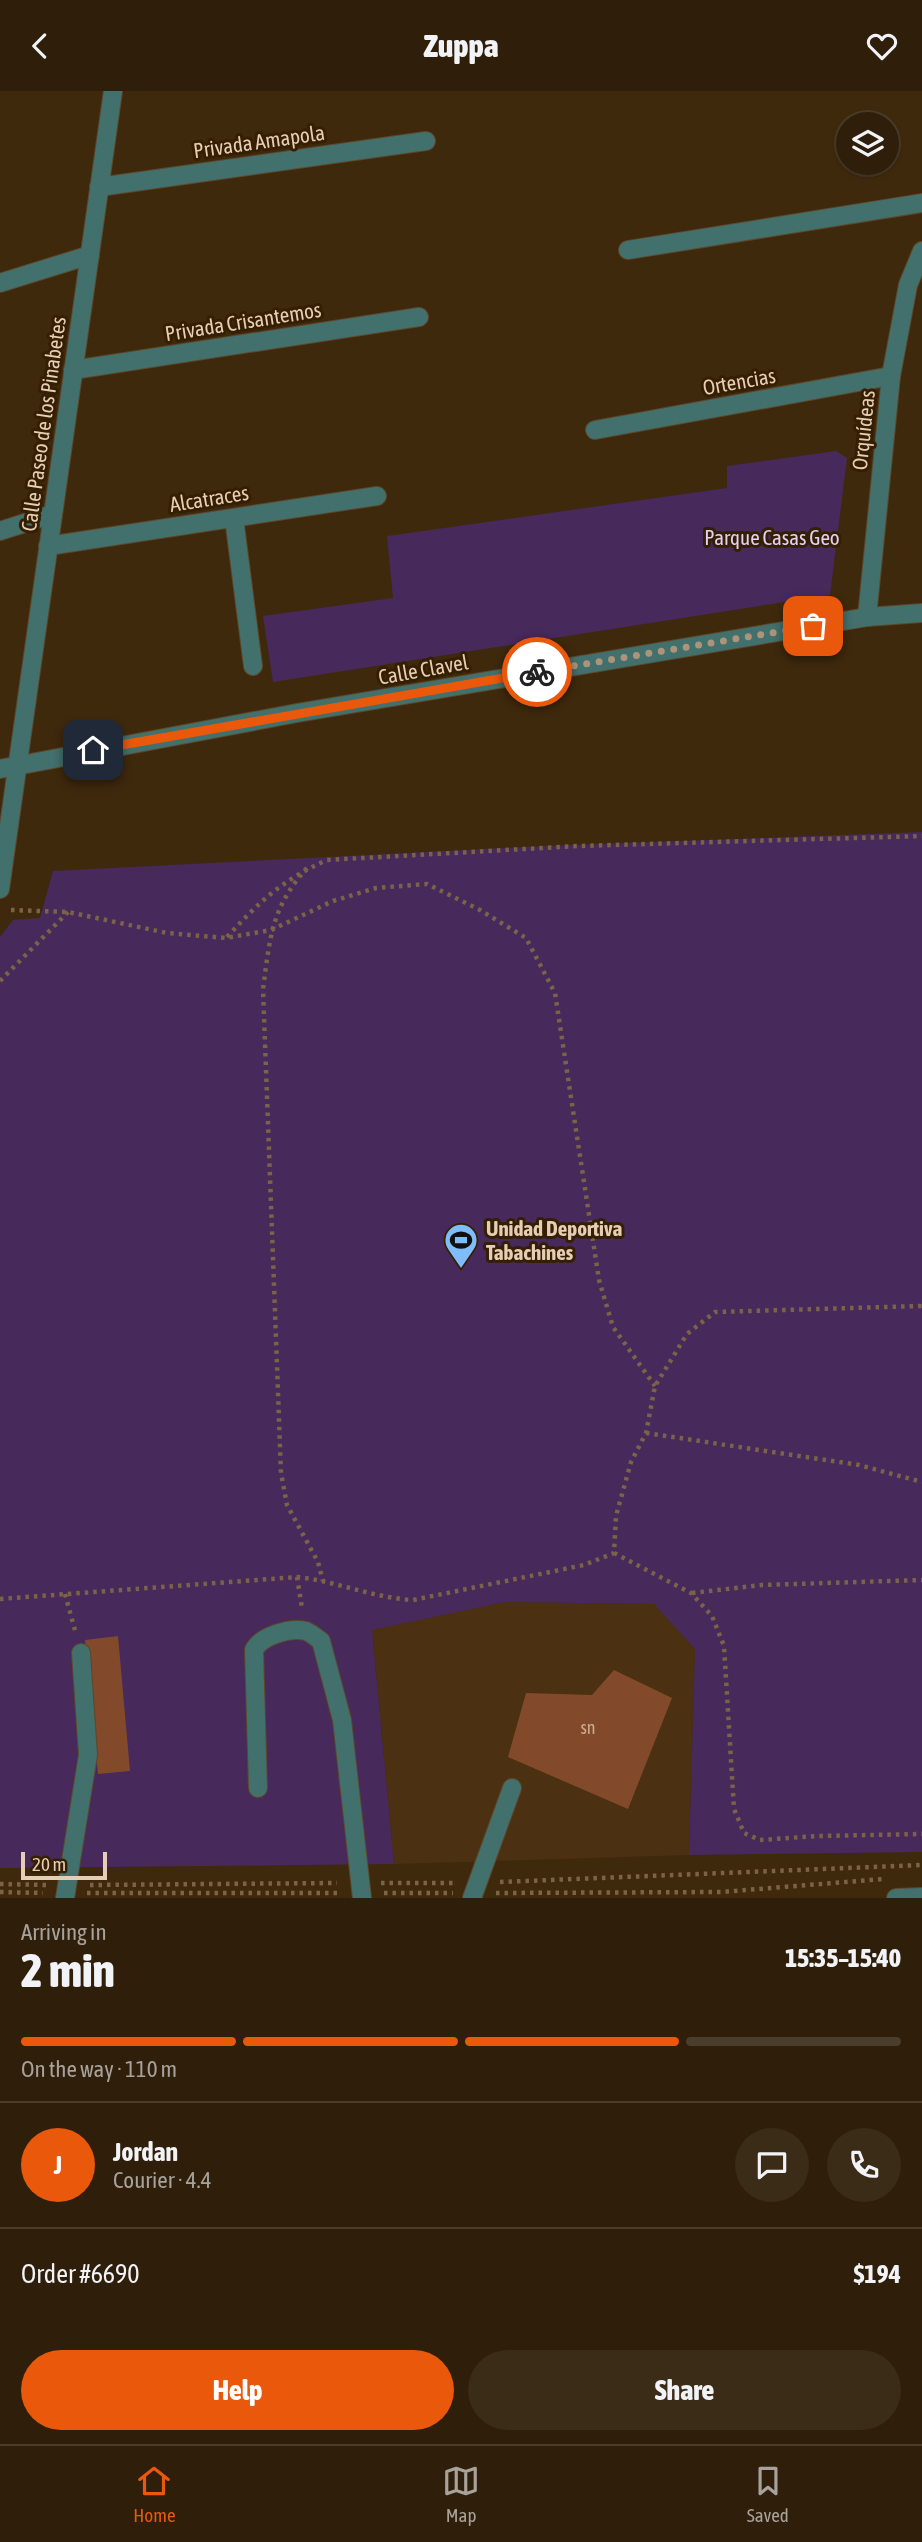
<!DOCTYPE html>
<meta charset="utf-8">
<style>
body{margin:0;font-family:"Asap Condensed",sans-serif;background:#3b2c18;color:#f1f3f6;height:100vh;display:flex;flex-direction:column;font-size:26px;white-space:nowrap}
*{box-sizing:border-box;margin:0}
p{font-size:23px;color:#a7a29c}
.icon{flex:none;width:38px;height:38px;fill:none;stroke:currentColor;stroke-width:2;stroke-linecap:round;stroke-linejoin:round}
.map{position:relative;height:1807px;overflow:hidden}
.sheet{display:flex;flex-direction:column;background:#2f1f0a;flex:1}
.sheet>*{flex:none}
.controls{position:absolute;left:836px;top:21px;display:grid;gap:14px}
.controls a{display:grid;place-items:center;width:63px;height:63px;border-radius:50%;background:#2f1f0a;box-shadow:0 2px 5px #0004,0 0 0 2px #4a3d2b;font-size:35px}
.scale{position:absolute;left:21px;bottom:18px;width:86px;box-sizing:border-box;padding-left:7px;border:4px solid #e6ceb4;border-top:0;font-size:19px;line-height:24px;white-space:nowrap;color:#e6ceb4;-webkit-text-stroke:5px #351f03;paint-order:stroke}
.pin{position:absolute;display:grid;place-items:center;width:60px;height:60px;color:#fff;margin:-30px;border-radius:14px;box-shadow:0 4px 10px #0006}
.courier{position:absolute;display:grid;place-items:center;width:70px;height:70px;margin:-35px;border:5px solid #ea580c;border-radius:50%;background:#fff;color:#222;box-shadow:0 2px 9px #0007}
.headline em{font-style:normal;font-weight:800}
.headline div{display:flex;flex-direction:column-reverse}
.headline{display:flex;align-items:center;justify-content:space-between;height:119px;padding:0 21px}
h1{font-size:46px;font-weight:800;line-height:52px}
.bar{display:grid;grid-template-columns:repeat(4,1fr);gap:10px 7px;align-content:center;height:84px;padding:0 21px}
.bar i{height:9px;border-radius:5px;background:#4a3d2b}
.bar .active{background:#ea580c}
.bar p{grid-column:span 4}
.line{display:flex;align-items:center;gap:18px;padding:0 21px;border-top:2px solid #4a3d2b}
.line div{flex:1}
.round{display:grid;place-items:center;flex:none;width:74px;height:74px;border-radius:37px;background:#3b2c18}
.button{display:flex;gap:14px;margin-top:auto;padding:14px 21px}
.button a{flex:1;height:80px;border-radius:42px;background:#ea580c;color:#fff;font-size:28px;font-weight:800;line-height:80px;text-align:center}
.button a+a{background:#3b2c18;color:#f1f3f6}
header{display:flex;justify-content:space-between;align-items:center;height:91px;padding:0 21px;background:#2f1f0a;font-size:32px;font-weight:800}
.dock{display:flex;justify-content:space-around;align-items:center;height:98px;border-top:2px solid #4a3d2b;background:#2f1f0a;font-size:19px;color:#a7a29c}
.dock a{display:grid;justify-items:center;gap:4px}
.dock .active{color:#ea580c}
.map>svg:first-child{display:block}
.built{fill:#4b3111}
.green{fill:#47295c}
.building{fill:#824a2a}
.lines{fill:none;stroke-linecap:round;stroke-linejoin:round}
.minor-casing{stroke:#5d472b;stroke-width:20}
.path{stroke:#7a6348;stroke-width:4.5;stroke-dasharray:3.5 5;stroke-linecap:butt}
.minor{stroke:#42706c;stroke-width:18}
.done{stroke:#ac947a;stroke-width:7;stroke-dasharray:0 12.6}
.route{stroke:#ea580c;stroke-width:9}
.labels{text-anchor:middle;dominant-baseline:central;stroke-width:6;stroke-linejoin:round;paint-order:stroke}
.number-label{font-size:18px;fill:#cdad92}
.street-label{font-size:21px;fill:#e6ceb4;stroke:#351f03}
.park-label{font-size:21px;fill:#e4cff6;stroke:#351f03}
.poi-label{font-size:21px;font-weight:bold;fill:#e6ceb4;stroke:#351f03;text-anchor:start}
</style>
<header><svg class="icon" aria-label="back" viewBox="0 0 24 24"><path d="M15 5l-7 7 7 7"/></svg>Zuppa<svg class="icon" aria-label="heart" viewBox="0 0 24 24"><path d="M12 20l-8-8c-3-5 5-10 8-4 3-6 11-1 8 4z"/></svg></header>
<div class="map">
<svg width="922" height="1807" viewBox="0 0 922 1807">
<rect width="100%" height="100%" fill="#3f290d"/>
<!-- built -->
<polygon class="built" points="504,1511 655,1513 695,1558 689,1764 394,1773 372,1538"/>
<!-- green -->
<g class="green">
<polygon points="836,360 847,367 830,504 273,591 263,525 393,507 387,445 727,397 727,375"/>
<polygon points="922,741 922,1761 689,1764 695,1558 654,1513 505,1511 372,1539 394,1773 0,1777 0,846 13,829 40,827 53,780 547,755"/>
</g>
<!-- building -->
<g class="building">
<polygon points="118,1545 130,1680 98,1683 85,1549"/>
<polygon points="614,1579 672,1607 628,1718 508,1666 526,1602 592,1604"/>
</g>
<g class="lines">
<defs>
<g id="minor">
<polyline points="99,96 426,50"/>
<polyline points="628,159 922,112"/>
<polyline points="0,192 90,164"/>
<polyline points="73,279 419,226"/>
<polyline points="595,339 891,285"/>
<polyline points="234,427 253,575"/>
<polyline points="0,440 53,423"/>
<polyline points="48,455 377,405"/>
<polyline points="867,526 891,285 908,194 922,160"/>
<polyline points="0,678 297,622 867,526 922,522"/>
<polyline points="0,798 113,0"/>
<path d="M258 1697 254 1559C261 1545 290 1536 306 1540 311 1542 317 1547 321 1550L342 1629 362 1807"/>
<polyline points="65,1807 88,1664 81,1562"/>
<polyline points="472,1807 512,1697"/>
<polyline points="896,1807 922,1806"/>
</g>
</defs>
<!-- minor casing -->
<use href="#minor" class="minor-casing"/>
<!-- path -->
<g class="path">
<path d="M307 777C271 817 270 847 263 898L281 1382 287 1414 318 1471 323 1490"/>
<polyline points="11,819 68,821 167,842 226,847 271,839 333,810 376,797 427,793 480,819 526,847 555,902 599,1189 613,1236 655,1295"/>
<path d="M227 846C259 811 282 789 327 769L578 755 922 745"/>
<polyline points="0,890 68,821"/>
<polyline points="646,1342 859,1374 922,1391"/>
<polyline points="614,1462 691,1502 712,1525 724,1555 734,1718 744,1742 760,1749 817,1745 922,1743"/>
<polyline points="297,1486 302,1517"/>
<polyline points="692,1502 762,1494 922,1489"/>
<polyline points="65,1503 76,1543"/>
<path d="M0 1508 297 1486C336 1490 373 1507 413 1509L584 1474 614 1462 616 1425 631 1371 646 1342 655 1295 687 1243 715 1221 922 1215"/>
<polyline points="500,1791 922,1774"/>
<polyline points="381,1792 456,1792"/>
<polyline points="0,1793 47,1794"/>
<polyline points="90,1794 337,1792"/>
<polyline points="0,1801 43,1802"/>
<polyline points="87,1802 341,1802"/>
<polyline points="384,1802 453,1802"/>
<polyline points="496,1802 721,1801 883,1788"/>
</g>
<!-- minor -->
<use href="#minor" class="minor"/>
</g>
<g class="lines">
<!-- done -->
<polyline class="done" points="537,581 813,535"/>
<!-- route -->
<polyline class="route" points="93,659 537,581"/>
</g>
<!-- icons -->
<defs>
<symbol id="stadium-pin" viewBox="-11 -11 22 30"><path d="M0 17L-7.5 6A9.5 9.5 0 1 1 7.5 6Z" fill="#7fbdfa" stroke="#351f03"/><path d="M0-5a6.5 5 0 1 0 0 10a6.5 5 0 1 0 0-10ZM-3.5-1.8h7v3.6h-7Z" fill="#111"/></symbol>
</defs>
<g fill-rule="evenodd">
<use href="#stadium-pin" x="442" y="1130" width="38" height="52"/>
</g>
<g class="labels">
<!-- number labels -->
<g class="number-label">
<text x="588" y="1636">sn</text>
</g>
<!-- street labels -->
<g class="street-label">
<text transform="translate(259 50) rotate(-8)">Privada Amapola</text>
<text transform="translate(243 230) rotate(-9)">Privada Crisantemos</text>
<text transform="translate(739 290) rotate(-10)">Ortencias</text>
<text transform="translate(43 333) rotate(-82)">Calle Paseo de los Pinabetes</text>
<text transform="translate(863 339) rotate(-84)">Orquídeas</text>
<text transform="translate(209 407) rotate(-9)">Alcatraces</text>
<text transform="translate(423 578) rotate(-10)">Calle Clavel</text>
</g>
<!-- park labels -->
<g class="park-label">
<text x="772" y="446">Parque Casas Geo</text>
</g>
<!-- poi labels -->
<g class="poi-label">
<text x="486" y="1137">Unidad Deportiva<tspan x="486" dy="24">Tabachines</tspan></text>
</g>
</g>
</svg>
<div class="controls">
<a><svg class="icon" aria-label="layers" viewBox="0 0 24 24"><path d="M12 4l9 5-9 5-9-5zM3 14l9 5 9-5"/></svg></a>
</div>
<div class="scale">20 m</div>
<div class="pin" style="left:813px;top:535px;background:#ea580c"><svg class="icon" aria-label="bag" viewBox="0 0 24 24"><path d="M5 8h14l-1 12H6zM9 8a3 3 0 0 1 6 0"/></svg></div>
<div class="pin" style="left:93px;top:659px;background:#1f2937"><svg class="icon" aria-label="home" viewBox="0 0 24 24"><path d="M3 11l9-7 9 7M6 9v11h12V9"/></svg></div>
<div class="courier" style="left:537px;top:581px"><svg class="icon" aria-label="bike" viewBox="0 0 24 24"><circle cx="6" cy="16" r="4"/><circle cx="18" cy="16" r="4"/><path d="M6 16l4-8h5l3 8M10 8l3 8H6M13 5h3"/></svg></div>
</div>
<section class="sheet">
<div class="headline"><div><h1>2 min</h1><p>Arriving in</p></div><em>15:35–15:40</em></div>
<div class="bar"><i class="active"></i><i class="active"></i><i class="active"></i><i></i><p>On the way · 110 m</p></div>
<div class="line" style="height:126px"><b class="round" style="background:#ea580c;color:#fff">J</b><div><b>Jordan</b><p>Courier · 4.4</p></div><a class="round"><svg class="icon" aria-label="chat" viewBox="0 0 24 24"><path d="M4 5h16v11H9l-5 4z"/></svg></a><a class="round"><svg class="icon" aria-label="phone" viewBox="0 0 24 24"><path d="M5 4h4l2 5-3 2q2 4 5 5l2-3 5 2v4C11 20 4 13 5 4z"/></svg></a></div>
<div class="line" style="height:91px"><div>Order #6690</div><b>$194</b></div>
<div class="button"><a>Help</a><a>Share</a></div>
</section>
<nav class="dock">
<a class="active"><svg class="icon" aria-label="home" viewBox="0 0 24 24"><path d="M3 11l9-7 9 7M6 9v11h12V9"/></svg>Home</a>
<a><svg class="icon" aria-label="map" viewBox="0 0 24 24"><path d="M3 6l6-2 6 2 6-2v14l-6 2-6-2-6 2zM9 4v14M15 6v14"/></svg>Map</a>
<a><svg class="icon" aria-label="saved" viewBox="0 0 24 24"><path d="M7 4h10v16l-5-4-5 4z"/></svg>Saved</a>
</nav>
